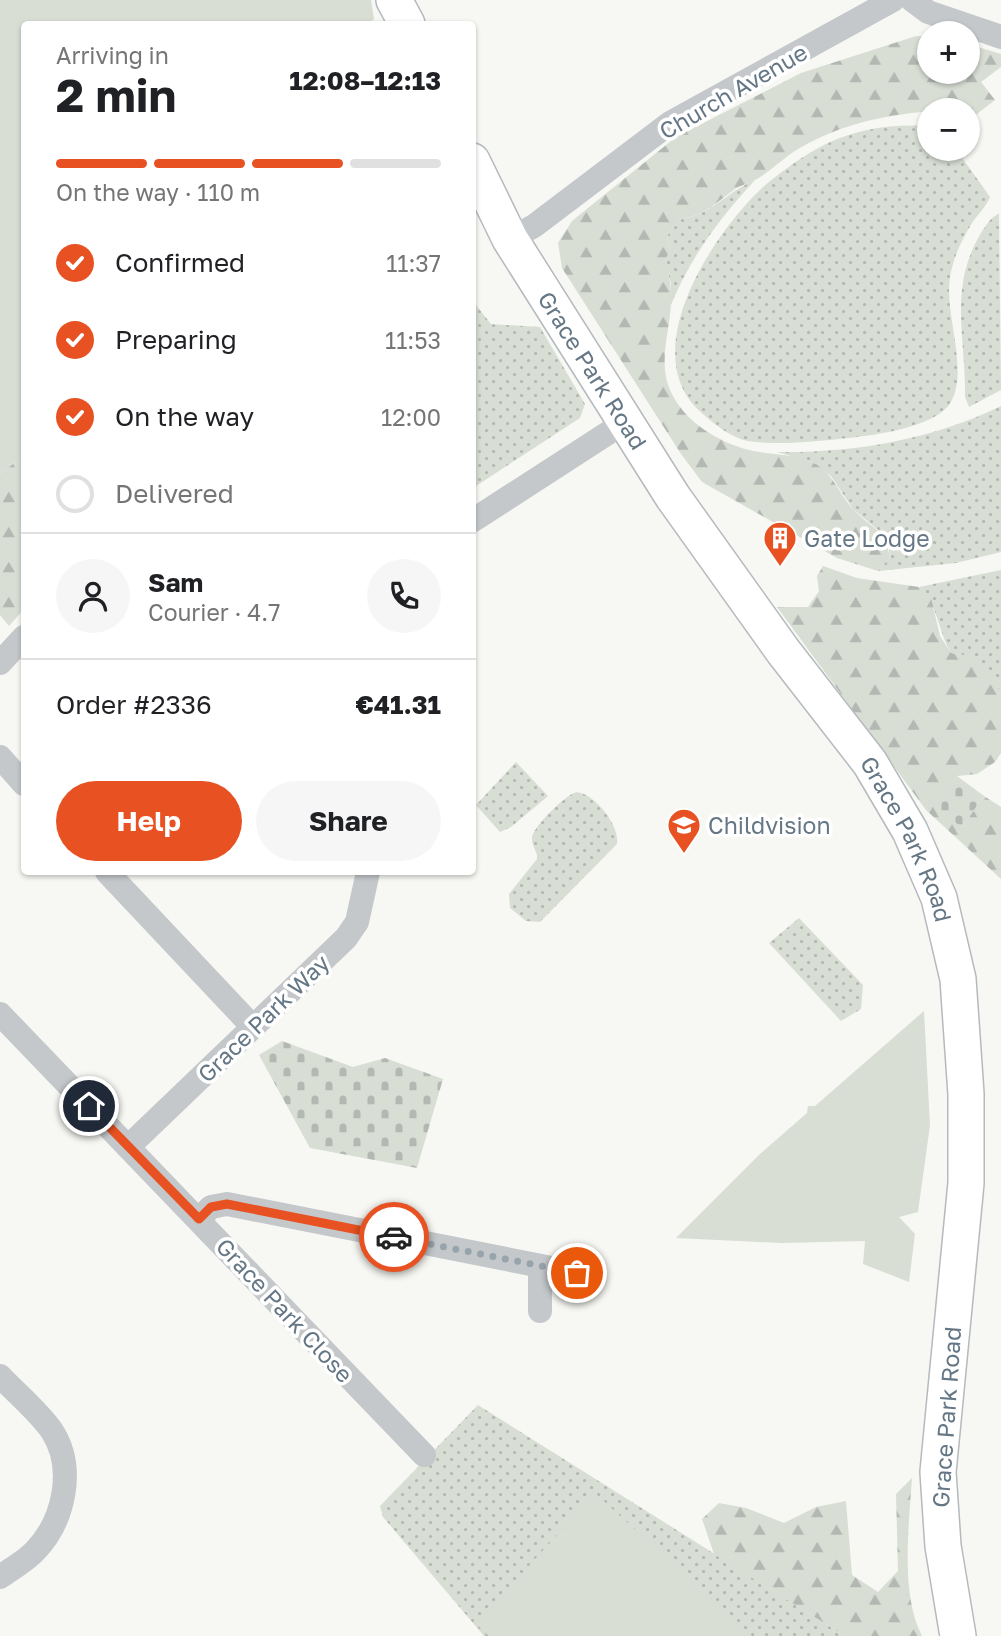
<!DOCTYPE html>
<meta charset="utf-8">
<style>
body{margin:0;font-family:"Golos Text",sans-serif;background:#f6f6f6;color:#202124;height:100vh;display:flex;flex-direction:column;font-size:26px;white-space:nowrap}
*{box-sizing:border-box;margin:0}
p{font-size:23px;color:#757577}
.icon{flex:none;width:38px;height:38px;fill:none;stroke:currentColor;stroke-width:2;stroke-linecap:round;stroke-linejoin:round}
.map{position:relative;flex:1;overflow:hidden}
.panel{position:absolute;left:21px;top:21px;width:455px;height:854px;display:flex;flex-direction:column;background:#fff;border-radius:7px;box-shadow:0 2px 5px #0004}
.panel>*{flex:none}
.fabs{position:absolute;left:917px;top:21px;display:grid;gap:14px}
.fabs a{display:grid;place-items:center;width:63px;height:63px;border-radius:50%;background:#fff;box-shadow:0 2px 5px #0004;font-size:35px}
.pin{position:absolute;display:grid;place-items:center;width:60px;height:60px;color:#fff;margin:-30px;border:4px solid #fff;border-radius:50%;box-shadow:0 2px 7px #0007}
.courier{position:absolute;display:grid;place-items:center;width:70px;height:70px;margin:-35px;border:5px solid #e85122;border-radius:50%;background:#fff;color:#222;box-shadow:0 2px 9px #0007}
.headline em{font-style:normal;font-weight:700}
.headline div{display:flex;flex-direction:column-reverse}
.headline{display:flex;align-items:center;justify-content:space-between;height:119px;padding:0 35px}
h1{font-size:46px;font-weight:700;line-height:52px}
.bar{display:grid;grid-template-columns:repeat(4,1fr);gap:10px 7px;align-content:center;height:84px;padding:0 35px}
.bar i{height:9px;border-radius:5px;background:#e0e0e0}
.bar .selected{background:#e85122}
.bar p{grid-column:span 4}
.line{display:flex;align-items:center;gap:18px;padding:0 35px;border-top:2px solid #e0e0e0}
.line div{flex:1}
.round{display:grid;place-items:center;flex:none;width:74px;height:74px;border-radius:37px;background:#f6f6f6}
ol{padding:0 35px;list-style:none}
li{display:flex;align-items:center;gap:21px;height:77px}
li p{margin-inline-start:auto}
li .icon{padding:7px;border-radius:50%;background:#e85122;color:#fff;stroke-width:4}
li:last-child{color:#757577}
li i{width:38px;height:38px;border:4px solid #e0e0e0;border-radius:50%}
.action{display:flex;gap:14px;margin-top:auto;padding:14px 35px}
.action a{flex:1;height:80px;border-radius:42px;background:#e85122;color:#fff;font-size:28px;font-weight:700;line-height:80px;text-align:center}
.action a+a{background:#f6f6f6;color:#202124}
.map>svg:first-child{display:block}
.grass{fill:url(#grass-dots)}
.forest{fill:url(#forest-firs)}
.cemetery{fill:url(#cemetery-stones)}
.pitch{fill:#d8ded4}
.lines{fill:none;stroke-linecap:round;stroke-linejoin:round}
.secondary-casing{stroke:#b4babe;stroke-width:38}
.street{stroke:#c4c8cb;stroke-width:24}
.secondary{stroke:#fff;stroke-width:35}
.done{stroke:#98a4ac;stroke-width:7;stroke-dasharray:0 12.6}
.route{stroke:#e85122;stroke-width:9}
.labels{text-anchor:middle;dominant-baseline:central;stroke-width:7;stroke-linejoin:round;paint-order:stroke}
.street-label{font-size:23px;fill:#657785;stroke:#fff}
.poi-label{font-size:23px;fill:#657785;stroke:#fff;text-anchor:start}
</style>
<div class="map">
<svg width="1001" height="1636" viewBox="0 0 1001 1636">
<defs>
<pattern id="grass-dots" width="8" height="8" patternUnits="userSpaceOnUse" patternTransform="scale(1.75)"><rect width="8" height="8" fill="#d8ded4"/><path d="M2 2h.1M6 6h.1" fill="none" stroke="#b3b9b2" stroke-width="1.8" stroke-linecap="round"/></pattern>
<pattern id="forest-firs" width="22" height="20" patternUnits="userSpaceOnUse" patternTransform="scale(1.75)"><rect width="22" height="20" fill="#d8ded4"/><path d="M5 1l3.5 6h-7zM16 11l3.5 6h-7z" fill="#b3b9b2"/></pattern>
<pattern id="cemetery-stones" width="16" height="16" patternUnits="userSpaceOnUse" patternTransform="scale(1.75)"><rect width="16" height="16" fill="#d8ded4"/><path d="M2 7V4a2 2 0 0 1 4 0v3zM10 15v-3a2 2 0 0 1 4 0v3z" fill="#b3b9b2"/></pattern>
</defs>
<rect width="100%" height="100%" fill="#f7f7f3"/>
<!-- grass -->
<g class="grass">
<path d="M929 126V149H956L990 197C986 207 978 214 972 223 962 239 953 258 950 277 944 314 969 369 951 402 937 427 875 435 849 438 818 441 779 446 748 441 732 438 715 425 703 414 633 356 711 236 761 189 780 172 804 155 826 144 859 128 893 124 929 126Z"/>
<path d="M755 180C720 218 691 256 671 305V283L664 260 671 248 667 236 680 219C710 216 728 191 755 180Z"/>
<path d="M999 214 1001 390 969 407 965 397C966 337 948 288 981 233 986 226 990 217 999 214Z"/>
<polygon points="472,300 491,324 540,327 585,404 580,418 473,488"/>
<path d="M1001 406V552L956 563 878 571 890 557 888 542 878 530 853 509 831 476 811 462 777 452C854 453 931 440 1001 406Z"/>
<path d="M1001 570V692L963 655 951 653C938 631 938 604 919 587Z"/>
<polygon points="516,762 548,796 511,827 500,832 476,805"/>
<path d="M577 792C596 795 620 826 617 844L540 922 526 921 510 908 509 894 537 859C538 851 531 846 532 837 534 826 566 794 577 792Z"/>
<polygon points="799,918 863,985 861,1009 841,1021 769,943"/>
<polygon points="478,1405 845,1636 484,1636 383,1517 380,1506"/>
</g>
<!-- forest -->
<g class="forest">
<path d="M916 36 929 37V72H968V44L1001 54V67L981 82 995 100 968 121V110C911 110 850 118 798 149 783 158 770 172 755 180 749 184 740 185 735 189 717 202 704 216 680 219L667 236 671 248 665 260C669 275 672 287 671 302 670 334 656 365 673 396 688 424 719 442 749 450 769 455 792 453 811 462 833 471 838 493 853 509 870 528 885 528 890 557L878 571 837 558 702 482 681 454 562 268 558 243 572 221 676 137 801 73Z"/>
<polygon points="24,455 24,609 9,626 0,615 0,474"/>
<polygon points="823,566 857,578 919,587 931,598 940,636 951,653 963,655 977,663 1001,692 1001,753 995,762 977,774 957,776 962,827 984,796 1001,807 1001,879 926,810 777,607 808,607 819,591 817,576"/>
<path d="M912 1478C909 1524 900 1594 922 1636H845L714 1554 702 1519 719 1503 746 1508 784 1523 816 1507 846 1501 852 1575 878 1592 898 1571 896 1494Z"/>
</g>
<!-- cemetery -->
<g class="cemetery">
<polygon points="957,776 984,796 962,827 935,808"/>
<polygon points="282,1041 353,1067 385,1058 443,1079 417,1168 310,1148 259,1055"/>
</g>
<!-- pitch -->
<g class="pitch">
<polygon points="0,0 371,0 374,19 368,24 24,24 24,455 0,474"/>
<polygon points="924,1011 930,1125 918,1212 899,1217 915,1234 909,1282 863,1264 865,1241 782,1243 676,1238 760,1154 807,1113 808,1106 815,1106"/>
<polygon points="595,1493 752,1636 489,1636 476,1624"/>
</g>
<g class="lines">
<defs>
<g id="secondary">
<polyline points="394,0 407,24"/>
<path id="s1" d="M472 161 510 239 673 497 783 651 870 763 910 831 939 898 958 979 966 1094V1183L938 1472 943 1546 958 1636"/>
</g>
</defs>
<!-- secondary casing -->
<use href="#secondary" class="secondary-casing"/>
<!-- street -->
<g class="street">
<polyline points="912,0 928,12 1001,37"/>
<polyline points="510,239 534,226 670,123 893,0"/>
<polyline points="472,521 625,422"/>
<polyline points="0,663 24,637"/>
<polyline points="0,757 24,784"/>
<polyline points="107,872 253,1027"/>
<polyline points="0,1014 424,1455"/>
<polyline points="128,1147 346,938 357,922 368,872"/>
<polyline points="199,1219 211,1207 227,1204 577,1273"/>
<polyline points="540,1311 540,1266"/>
<path d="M0 1376C16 1393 38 1411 52 1431 76 1468 64 1521 35 1551 26 1561 11 1569 0 1577"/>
</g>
<!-- secondary -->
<use href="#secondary" class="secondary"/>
</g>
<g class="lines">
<!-- done -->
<polyline class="done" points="394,1237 577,1273"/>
<!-- route -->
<polyline class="route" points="89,1106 199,1219 211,1207 227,1204 394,1237"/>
</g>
<!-- icons -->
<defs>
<symbol id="building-pin" viewBox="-11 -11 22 30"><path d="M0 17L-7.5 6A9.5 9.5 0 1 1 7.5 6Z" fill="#e85122" stroke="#fff"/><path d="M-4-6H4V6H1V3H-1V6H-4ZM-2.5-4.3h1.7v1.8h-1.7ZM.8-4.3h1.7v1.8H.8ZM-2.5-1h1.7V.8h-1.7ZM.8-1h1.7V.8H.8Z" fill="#fff"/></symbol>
<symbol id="school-pin" viewBox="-11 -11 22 30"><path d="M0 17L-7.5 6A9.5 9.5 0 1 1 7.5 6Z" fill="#e85122" stroke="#fff"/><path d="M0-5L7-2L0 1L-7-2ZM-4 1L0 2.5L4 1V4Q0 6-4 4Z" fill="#fff"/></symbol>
</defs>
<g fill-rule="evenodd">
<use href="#building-pin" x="761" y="519" width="38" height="52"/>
<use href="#school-pin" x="665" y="806" width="38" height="52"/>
</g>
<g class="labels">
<!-- street labels -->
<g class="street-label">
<text transform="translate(733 91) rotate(-30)">Church Avenue</text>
<text stroke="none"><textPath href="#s1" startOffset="242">Grace Park Road</textPath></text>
<text stroke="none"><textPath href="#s1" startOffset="808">Grace Park Road</textPath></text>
<text transform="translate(263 1018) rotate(-44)">Grace Park Way</text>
<text transform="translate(285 1310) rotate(47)">Grace Park Close</text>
<text transform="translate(946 1417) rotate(-86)">Grace Park Road</text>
</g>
<!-- poi labels -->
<g class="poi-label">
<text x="804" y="538">Gate Lodge</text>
<text x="708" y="825">Childvision</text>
</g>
</g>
</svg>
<div class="fabs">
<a>+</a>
<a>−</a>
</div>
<div class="pin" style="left:577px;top:1273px;background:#ea580c"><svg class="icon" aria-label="bag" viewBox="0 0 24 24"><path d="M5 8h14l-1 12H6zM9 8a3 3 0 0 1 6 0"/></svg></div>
<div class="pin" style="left:89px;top:1106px;background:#1f2937"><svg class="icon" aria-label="home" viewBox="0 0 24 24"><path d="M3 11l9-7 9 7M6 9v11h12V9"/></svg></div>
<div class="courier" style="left:394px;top:1237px"><svg class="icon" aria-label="car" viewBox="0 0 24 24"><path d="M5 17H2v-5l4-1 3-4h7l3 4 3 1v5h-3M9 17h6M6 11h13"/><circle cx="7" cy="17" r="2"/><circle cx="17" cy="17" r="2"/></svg></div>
<section class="panel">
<div class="headline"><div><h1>2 min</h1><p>Arriving in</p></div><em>12:08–12:13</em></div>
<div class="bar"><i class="selected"></i><i class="selected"></i><i class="selected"></i><i></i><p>On the way · 110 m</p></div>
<ol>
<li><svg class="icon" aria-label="check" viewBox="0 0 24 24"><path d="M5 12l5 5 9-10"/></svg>Confirmed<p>11:37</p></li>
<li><svg class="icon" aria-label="check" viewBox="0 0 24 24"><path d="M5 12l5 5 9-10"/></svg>Preparing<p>11:53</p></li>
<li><svg class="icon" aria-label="check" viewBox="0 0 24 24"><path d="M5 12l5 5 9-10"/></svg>On the way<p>12:00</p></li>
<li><i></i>Delivered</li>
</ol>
<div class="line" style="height:126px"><a class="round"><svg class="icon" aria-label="person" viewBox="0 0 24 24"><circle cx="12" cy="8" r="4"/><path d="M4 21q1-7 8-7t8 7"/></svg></a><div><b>Sam</b><p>Courier · 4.7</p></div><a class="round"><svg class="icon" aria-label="phone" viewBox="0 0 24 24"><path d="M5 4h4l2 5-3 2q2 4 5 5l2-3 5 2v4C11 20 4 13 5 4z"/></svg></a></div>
<div class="line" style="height:91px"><div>Order #2336</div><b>€41.31</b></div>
<div class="action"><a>Help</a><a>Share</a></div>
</section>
</div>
